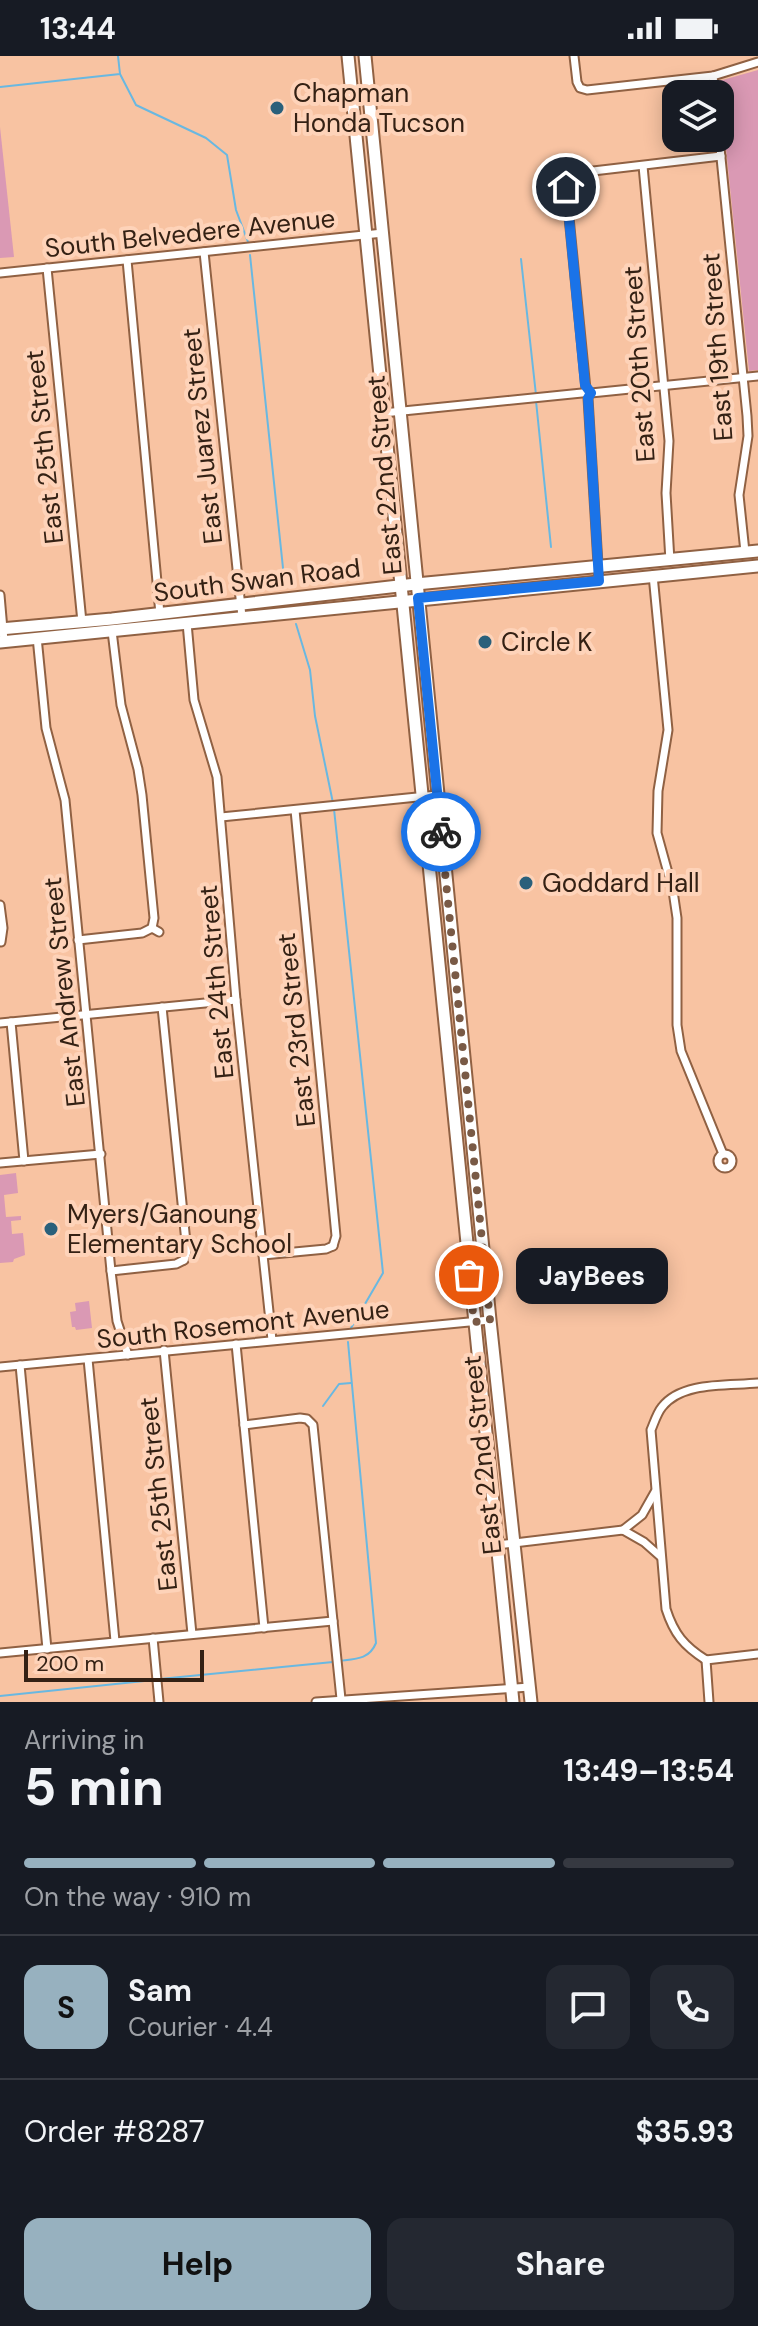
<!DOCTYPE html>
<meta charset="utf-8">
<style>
body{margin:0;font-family:"DM Sans",sans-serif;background:#242831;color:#f1f3f6;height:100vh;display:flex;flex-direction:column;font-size:30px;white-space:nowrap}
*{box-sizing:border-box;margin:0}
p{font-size:26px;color:#9ea1a6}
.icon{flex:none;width:44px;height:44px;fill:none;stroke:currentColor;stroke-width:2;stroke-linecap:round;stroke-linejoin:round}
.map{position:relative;height:1646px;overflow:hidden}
.drawer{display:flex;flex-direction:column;background:#171b24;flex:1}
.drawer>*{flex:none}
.controls{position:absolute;left:662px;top:24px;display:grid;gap:16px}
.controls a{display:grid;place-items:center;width:72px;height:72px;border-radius:16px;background:#171b24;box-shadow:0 4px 20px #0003;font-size:40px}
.scale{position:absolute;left:24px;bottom:20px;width:180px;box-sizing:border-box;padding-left:8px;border:4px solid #342114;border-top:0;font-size:22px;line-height:28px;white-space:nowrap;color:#342114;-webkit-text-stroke:6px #fed3b9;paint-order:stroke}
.pin{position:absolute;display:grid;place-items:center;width:68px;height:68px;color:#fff;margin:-34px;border:4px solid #fff;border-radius:50%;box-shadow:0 2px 8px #0007}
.courier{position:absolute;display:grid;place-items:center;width:80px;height:80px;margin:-40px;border:6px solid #1a73e8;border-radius:50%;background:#fff;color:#222;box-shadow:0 2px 10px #0007}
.bubble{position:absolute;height:56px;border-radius:16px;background:#171b24;box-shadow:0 4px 20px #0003;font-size:26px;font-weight:700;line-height:56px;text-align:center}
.summary em{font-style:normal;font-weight:700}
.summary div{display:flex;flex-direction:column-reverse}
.summary{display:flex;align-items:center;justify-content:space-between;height:136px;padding:0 24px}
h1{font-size:52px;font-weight:700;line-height:60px}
.bar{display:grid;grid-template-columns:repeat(4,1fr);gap:12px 8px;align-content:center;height:96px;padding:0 24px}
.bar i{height:10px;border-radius:6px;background:#363941}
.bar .active{background:#97b1bf}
.bar p{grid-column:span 4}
.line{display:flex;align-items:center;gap:20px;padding:0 24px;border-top:2px solid #363941}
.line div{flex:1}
.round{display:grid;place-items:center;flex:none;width:84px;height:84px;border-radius:16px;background:#242831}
.action{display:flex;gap:16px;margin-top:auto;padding:16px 24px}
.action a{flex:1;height:92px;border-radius:16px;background:#97b1bf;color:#111;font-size:32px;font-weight:700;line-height:92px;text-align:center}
.action a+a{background:#242831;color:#f1f3f6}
.status{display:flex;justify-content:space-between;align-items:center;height:56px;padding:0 40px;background:#171b24;direction:ltr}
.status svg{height:22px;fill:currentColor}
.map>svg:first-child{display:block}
.green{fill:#da99b4}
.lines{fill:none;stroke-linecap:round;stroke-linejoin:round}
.stream{stroke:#69b8e1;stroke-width:2}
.street-casing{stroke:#906143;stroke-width:11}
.primary-casing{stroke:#906143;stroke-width:15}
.street{stroke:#fff;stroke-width:7}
.primary{stroke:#fff;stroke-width:11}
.done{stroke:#795a46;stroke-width:8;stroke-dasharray:0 14.4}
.route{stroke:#1a73e8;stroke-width:10}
.poi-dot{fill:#2a607b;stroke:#fed3b9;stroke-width:3}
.labels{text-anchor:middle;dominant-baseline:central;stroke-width:8;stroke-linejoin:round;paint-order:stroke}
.poi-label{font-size:26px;fill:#342114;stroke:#fed3b9;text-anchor:start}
.street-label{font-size:26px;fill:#342114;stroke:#fed3b9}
</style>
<div class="status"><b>13:44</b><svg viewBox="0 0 49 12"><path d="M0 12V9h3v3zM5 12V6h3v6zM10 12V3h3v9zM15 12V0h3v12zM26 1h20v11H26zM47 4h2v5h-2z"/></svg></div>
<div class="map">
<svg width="758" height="1646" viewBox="0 0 758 1646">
<rect width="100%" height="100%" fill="#f8c3a2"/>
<!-- green -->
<g class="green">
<polygon points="758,14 758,314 749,315 719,25"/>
<polygon points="0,71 14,201 0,202"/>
<polygon points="16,1117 18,1137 4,1139 6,1161 21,1160 21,1164 11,1165 12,1178 23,1177 25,1199 14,1203 13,1206 0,1207 0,1119"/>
<polygon points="89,1245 92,1272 76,1274 75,1271 72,1271 70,1256 76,1255 75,1247"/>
</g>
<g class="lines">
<!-- stream -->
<g class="stream">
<polyline points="120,18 136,49 206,82 227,99 236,154 248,186"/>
<polyline points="0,31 120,18 118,0"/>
<polyline points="250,199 285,531"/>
<polyline points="521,203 536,339"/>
<polyline points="536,345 551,491"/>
<polyline points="296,568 310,614 315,660 333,747"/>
<polyline points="334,753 383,1217 351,1272"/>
<polyline points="323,1350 339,1328 351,1327"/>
<path d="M339 1605C355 1603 369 1604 376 1587L348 1286"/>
<polyline points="160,1623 333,1606"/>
<polyline points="0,1640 154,1624"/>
</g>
<defs>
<g id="street">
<polyline points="574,0 577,26 580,32 587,34 713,20 758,6"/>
<polyline points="713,20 715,38"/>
<polyline points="719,82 747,360 748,380 739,439 745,496"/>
<polyline points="643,110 669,385 666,437 670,505"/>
<polyline points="568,121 566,131 586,333"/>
<polyline points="568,121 576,117 721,100"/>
<polyline points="204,196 242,561"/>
<polyline points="127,204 160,558"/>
<polyline points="47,212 82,566"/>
<polyline points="0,217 383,177"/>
<polyline points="591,337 758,320"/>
<polyline points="588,342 599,525"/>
<polyline points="383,357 582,337"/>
<polyline points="653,519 668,674 658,735 657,777 673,835 677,862 677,969 681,995 723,1098"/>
<polyline points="0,539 4,585"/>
<polyline points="187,567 194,644 217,721 236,944 272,1284"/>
<polyline points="112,575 121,649 138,713 142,739 154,862 152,872"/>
<polyline points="37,581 46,672 65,744 111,1215 117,1265 128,1299"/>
<polyline points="295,754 336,1180 333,1190"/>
<polyline points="221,761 437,739"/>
<polyline points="0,849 3,872 1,886"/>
<polyline points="78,884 142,877 152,872 159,876"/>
<polyline points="162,951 187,1196 184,1204"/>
<polyline points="11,966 24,1105"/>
<polyline points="0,967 236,944"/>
<circle cx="725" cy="1105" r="7"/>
<polyline points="0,1107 101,1098"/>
<polyline points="263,1199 326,1193 333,1190"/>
<polyline points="111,1215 176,1208 184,1204"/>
<polyline points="236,1288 264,1572"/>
<polyline points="164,1294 192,1578"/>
<polyline points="88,1303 115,1585"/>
<polyline points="20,1309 47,1593"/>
<polyline points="0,1311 490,1264"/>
<polyline points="244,1369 300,1362 307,1363 313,1369 341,1643"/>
<polyline points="623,1474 642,1459 655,1436"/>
<polyline points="497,1489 623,1474 644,1486 661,1501"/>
<polyline points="153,1582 159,1646"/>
<polyline points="0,1597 333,1565"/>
<path d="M706 1604C684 1590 674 1578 666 1553L651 1374C654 1367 657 1357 662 1351 682 1325 729 1330 758 1327"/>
<polyline points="706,1604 758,1598"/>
<polyline points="706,1604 709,1646"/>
<polyline points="316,1646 530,1631"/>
</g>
<g id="primary">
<polyline points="348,0 513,1646"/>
<polyline points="365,0 490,1264 531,1646"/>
<polyline points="0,573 112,563 416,528 758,495"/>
<polyline points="0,586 758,510"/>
</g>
</defs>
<!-- street casing -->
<use href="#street" class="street-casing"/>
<!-- primary casing -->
<use href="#primary" class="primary-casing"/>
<!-- street -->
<use href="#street" class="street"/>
<!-- primary -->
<use href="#primary" class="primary"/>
</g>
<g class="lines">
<!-- done -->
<polyline class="done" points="441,776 490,1264 474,1266 469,1219"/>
<!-- route -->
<polyline class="route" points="441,776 418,542 599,525 588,342 591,337 585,329 566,131"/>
</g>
<!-- markers -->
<g class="poi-dot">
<circle cx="277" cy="52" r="8"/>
<circle cx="485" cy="586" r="8"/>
<circle cx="526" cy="827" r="8"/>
<circle cx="51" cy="1173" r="8"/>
</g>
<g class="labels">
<!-- poi labels -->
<g class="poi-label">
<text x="293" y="37">Chapman<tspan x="293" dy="30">Honda Tucson</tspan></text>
<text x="501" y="586">Circle K</text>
<text x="542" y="827">Goddard Hall</text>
<text x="67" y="1158">Myers/Ganoung<tspan x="67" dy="30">Elementary School</tspan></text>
</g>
<!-- street labels -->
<g class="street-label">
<text transform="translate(190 177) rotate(-6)">South Belvedere Avenue</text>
<text transform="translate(717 291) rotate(-94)">East 19th Street</text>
<text transform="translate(639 308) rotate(-94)">East 20th Street</text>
<text transform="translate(202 380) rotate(-96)">East Juarez Street</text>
<text transform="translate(44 391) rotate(-96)">East 25th Street</text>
<text transform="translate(384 419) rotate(-95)">East 22nd Street</text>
<text transform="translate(257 524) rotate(-7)">South Swan Road</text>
<text transform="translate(216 926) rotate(-95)">East 24th Street</text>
<text transform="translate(64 936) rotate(-96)">East Andrew Street</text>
<text transform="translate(296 974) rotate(-96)">East 23rd Street</text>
<text transform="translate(243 1268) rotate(-6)">South Rosemont Avenue</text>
<text transform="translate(482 1399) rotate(-96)">East 22nd Street</text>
<text transform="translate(158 1438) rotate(-96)">East 25th Street</text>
</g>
</g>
</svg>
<div class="controls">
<a><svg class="icon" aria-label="layers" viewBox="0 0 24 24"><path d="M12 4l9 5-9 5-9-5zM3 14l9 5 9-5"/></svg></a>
</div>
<div class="scale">200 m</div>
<div class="pin" style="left:469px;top:1219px;background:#ea580c"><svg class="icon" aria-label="bag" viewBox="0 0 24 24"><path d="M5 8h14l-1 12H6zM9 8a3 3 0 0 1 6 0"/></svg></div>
<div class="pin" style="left:566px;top:131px;background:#1f2937"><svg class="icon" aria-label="home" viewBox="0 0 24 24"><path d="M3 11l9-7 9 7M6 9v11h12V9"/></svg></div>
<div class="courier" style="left:441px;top:776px"><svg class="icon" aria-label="bike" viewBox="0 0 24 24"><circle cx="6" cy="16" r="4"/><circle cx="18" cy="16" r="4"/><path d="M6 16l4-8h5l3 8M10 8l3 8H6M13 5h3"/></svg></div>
<div class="bubble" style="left:516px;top:1192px;width:152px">JayBees</div>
</div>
<section class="drawer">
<div class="summary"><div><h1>5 min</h1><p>Arriving in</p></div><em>13:49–13:54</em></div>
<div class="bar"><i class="active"></i><i class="active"></i><i class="active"></i><i></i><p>On the way · 910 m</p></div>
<div class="line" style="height:144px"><b class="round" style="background:#97b1bf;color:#111">S</b><div><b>Sam</b><p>Courier · 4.4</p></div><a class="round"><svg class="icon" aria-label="chat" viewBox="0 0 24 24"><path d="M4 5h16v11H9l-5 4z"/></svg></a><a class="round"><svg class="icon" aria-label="phone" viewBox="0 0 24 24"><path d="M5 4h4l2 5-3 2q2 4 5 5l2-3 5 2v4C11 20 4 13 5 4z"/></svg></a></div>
<div class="line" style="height:104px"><div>Order #8287</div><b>$35.93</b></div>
<div class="action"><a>Help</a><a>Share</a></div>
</section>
